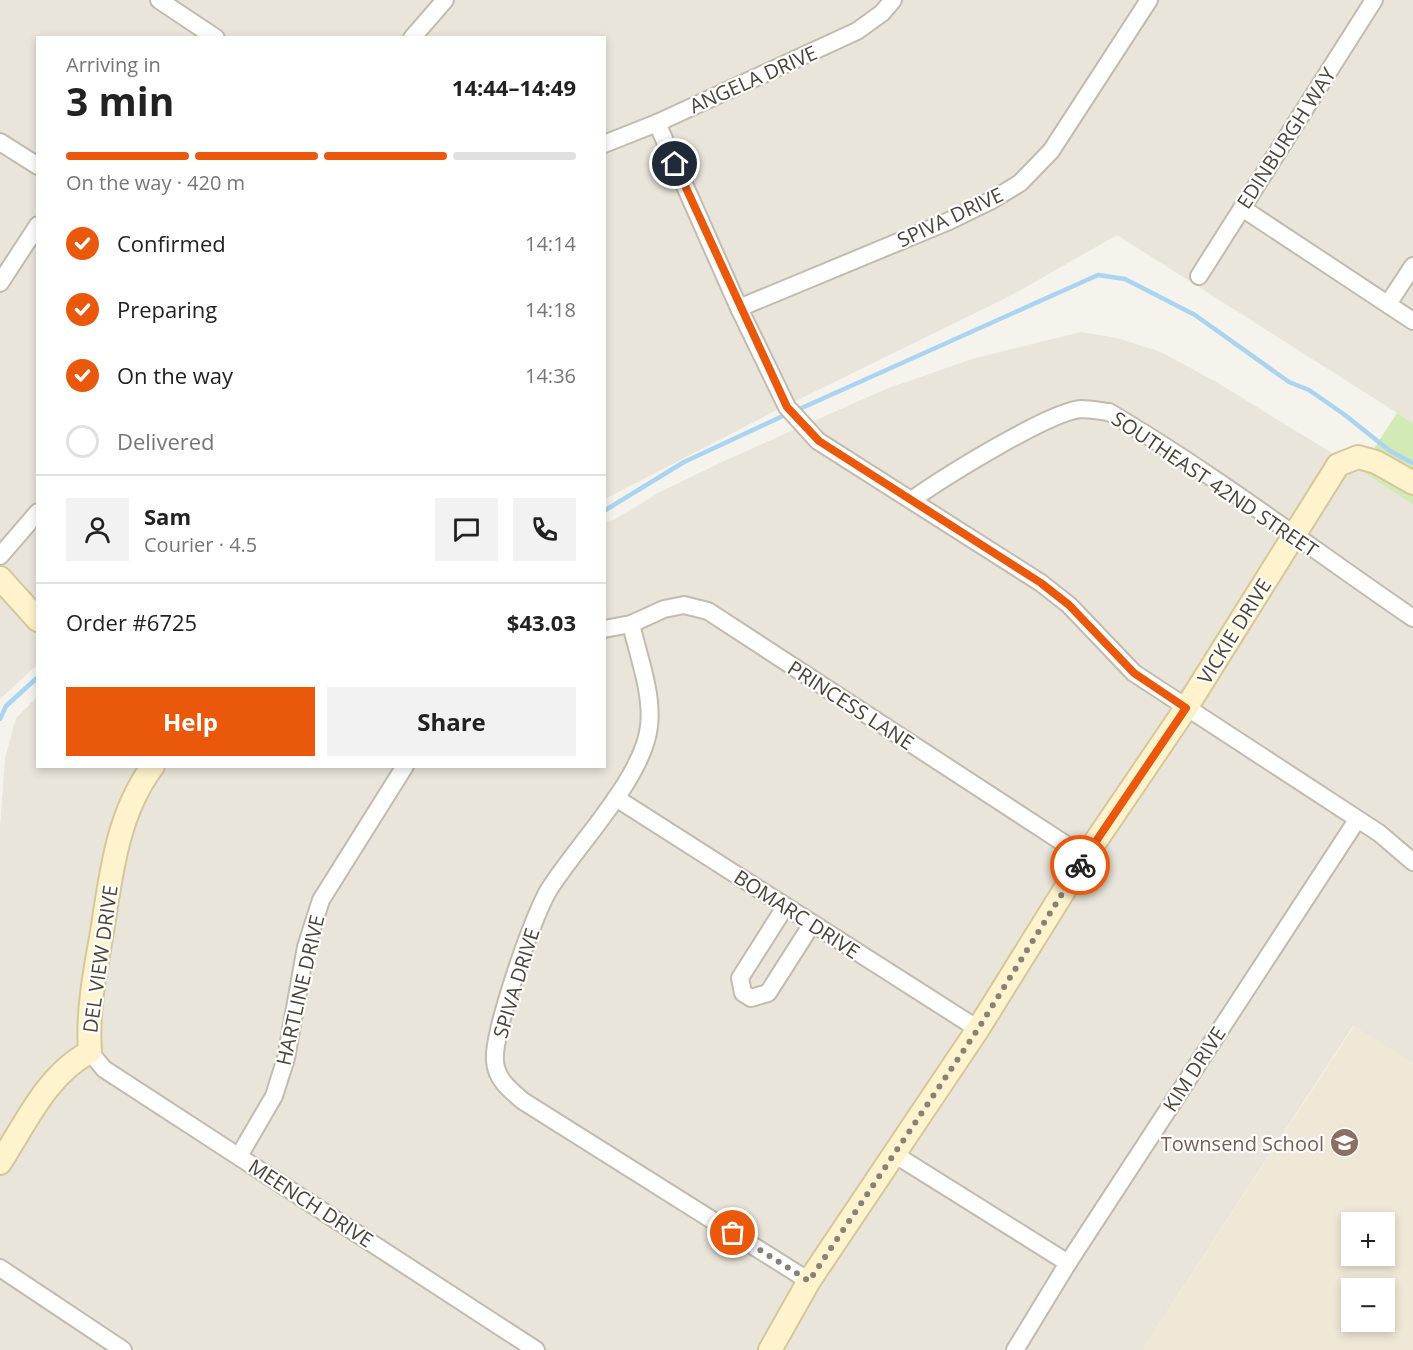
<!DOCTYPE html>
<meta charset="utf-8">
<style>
body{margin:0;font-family:"Open Sans",sans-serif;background:#f2f2f2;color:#222;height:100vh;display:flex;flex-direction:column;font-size:22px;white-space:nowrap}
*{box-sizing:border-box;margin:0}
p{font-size:20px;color:#767676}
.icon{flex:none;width:33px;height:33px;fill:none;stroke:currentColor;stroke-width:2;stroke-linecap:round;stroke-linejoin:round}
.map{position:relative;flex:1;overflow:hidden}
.sheet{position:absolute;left:36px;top:36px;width:570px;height:732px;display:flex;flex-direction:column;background:#fff;border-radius:0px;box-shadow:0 3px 9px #0003}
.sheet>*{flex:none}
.fabs{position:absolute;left:1341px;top:1212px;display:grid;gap:12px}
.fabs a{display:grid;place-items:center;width:54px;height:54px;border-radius:0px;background:#fff;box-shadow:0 3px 9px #0003;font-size:30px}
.pin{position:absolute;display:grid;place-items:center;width:51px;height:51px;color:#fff;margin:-26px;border:3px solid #fff;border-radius:50%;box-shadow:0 2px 6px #0007}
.courier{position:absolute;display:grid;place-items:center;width:60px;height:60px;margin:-30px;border:4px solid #ea580c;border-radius:50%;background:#fff;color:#222;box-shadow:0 2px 8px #0007}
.summary em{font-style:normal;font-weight:700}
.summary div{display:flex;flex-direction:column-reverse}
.summary{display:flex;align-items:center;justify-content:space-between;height:102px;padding:0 30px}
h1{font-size:39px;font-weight:700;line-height:45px}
.bar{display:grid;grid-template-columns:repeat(4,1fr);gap:9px 6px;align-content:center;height:72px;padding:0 30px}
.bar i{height:8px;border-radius:4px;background:#e0e0e0}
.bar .on{background:#ea580c}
.bar p{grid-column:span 4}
.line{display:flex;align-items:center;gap:15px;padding:0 30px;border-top:2px solid #e0e0e0}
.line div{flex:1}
.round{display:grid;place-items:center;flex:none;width:63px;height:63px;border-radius:0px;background:#f2f2f2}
ol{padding:0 30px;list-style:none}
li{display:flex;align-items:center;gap:18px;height:66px}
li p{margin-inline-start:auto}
li .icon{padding:6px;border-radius:50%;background:#ea580c;color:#fff;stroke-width:4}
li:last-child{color:#767676}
li i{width:33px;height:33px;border:3px solid #e0e0e0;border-radius:50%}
.action{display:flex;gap:12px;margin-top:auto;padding:12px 30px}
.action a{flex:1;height:69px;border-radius:0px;background:#ea580c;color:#fff;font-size:24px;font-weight:700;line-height:69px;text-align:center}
.action a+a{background:#f2f2f2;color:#222}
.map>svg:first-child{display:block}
.residential{fill:#eae5da}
.education{fill:#efe8d6;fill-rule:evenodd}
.green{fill:#d2eab5}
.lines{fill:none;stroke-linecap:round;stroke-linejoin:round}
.stream{stroke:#a9d4f2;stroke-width:4.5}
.street-casing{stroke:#c2bbae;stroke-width:20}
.secondary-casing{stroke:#d6c79b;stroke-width:26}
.street{stroke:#fff;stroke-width:16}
.secondary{stroke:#fff3cd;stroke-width:22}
.done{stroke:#878178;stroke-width:6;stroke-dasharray:0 10.8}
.route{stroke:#ea580c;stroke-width:8}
.labels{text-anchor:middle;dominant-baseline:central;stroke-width:4.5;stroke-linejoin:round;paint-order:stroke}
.street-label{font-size:20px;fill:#4b4439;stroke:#fff}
.education-label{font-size:20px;fill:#785e54;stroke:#fff;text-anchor:end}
</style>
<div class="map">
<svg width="1413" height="1350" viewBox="0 0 1413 1350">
<rect width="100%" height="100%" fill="#f6f3ec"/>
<!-- residential -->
<g class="residential">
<polygon points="0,0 1413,0 1413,423 1117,235 1012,295 773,412 605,499 604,38 38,38 37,665 0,699"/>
<polygon points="1081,332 1117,338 1161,352 1218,383 1413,503 1413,1064 1353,1026 1142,1350 0,1350 0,828 5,758 16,718 37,697 38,766 604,766 605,522 612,521 660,492 724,461 886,389 972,359"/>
</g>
<!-- education -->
<path class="education" d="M1354 1026 1413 1064V1350H1142ZM1352 1222H1384V1256H1352ZM1352 1288H1384V1322H1352Z"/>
<!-- green -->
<polygon class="green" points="1397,413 1413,423 1413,504 1360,470"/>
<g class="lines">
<!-- stream -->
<g class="stream">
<polyline points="795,411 1098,275 1125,279 1195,315 1289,382 1309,390 1345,415 1390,451 1413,463"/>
<polyline points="604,511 684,462 787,414"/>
<polyline points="0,719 6,706 38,677"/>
</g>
<defs>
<g id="street">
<polyline points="159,0 216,38"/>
<polyline points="412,38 445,0"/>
<polyline points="657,123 739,308 787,407 818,441 1041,583 1069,605 1134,673 1379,833 1413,862"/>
<polyline points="0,142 38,166"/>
<polyline points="604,144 657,123 857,31 882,13 893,0"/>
<polyline points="1242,208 1413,321"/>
<polyline points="1199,276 1374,0"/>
<polyline points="0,283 38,225"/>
<polyline points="1388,304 1413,266"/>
<polyline points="739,308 949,221 992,200 1020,183 1051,151 1149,0"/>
<path d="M913 499C943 478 1048 412 1081 409 1090 409 1100 411 1109 412 1214 474 1312 549 1413 618"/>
<polyline points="0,556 38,512"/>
<path d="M631 624C638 655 653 694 649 726 644 777 577 845 550 888 534 912 492 1034 495 1061 496 1079 510 1090 523 1101L809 1281"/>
<polyline points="604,629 631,624 664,609 684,605 708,611 1085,857"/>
<polyline points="616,798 978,1029"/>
<polyline points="785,907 740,978 743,993 751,998 768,993 812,924"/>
<polyline points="90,1052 104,1069 536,1350"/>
<polyline points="894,1154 1068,1263"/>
<polyline points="239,1156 274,1096 286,1058 306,947 321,900 405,766"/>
<polyline points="0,1268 123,1350"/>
<polyline points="1015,1350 1068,1263 1357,820"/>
</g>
<g id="secondary">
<polyline points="0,578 38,620"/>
<path d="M0 1163C26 1123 47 1074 90 1052 87 1011 95 972 102 932 111 875 117 814 153 766"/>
<polyline points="770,1350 809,1281 978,1029 1085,857 1186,708 1338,465 1358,457 1376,462 1413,483"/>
</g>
</defs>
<!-- street casing -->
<use href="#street" class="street-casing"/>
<!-- secondary casing -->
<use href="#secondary" class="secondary-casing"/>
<!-- street -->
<use href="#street" class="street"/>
<!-- secondary -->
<use href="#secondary" class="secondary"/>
</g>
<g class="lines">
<!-- done -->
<polyline class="done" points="733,1233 809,1281 978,1029 1080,865"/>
<!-- route -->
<polyline class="route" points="675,164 787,407 819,441 1041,583 1069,605 1134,673 1186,708 1080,865"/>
</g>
<!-- icons -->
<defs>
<symbol id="school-disc" viewBox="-11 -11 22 22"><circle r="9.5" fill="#8d6e63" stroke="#fff"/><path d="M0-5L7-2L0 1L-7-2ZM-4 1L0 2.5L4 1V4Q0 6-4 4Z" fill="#fff"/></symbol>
</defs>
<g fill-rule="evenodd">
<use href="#school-disc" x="1328" y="1126" width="33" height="33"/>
</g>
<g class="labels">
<!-- street labels -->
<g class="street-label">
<text transform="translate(753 79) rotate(-24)">ANGELA DRIVE</text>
<text transform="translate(1286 138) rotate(-57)">EDINBURGH WAY</text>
<text transform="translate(950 217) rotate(-25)">SPIVA DRIVE</text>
<text transform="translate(1215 484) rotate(34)">SOUTHEAST 42ND STREET</text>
<text transform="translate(1234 631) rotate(-58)">VICKIE DRIVE</text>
<text transform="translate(851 705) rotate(33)">PRINCESS LANE</text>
<text transform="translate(797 914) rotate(33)">BOMARC DRIVE</text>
<text transform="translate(100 959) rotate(-82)">DEL VIEW DRIVE</text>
<text transform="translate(516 983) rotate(-73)">SPIVA DRIVE</text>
<text transform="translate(300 990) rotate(-77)">HARTLINE DRIVE</text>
<text transform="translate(1194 1069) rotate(-57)">KIM DRIVE</text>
<text transform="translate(311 1203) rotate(33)">MEENCH DRIVE</text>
</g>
<!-- education labels -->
<g class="education-label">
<text x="1324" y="1143">Townsend School</text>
</g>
</g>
</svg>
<div class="fabs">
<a>+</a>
<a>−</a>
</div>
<div class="pin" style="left:733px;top:1233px;background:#ea580c"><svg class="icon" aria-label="bag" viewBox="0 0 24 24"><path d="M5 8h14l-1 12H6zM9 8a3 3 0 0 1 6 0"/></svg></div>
<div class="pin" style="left:675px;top:164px;background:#1f2937"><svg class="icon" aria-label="home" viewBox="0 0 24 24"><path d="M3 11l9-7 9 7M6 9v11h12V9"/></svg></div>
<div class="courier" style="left:1080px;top:865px"><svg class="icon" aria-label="bike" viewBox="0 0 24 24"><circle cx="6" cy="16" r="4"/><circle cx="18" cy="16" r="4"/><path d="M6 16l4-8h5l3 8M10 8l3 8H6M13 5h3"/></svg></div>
<section class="sheet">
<div class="summary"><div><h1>3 min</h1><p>Arriving in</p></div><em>14:44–14:49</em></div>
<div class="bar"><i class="on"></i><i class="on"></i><i class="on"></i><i></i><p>On the way · 420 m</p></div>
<ol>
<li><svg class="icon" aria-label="check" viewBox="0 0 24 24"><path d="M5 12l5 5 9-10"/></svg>Confirmed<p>14:14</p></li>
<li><svg class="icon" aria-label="check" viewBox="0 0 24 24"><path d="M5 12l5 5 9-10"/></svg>Preparing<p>14:18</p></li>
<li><svg class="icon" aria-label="check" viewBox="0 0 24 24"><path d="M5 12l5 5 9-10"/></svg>On the way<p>14:36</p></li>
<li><i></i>Delivered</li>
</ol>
<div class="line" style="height:108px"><a class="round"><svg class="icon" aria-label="person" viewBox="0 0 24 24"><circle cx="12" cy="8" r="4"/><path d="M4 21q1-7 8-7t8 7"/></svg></a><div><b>Sam</b><p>Courier · 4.5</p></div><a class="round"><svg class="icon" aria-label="chat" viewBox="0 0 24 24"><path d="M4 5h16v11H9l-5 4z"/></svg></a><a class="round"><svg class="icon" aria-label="phone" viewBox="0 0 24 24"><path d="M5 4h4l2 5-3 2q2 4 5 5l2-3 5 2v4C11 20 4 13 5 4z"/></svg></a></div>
<div class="line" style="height:78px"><div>Order #6725</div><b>$43.03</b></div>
<div class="action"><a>Help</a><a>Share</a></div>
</section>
</div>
